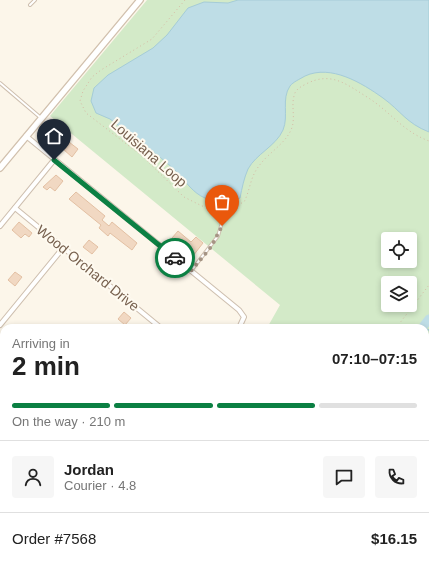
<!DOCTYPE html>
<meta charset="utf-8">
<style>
body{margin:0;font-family:Helvetica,sans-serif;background:#f6f6f6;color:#222;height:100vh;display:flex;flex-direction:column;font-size:15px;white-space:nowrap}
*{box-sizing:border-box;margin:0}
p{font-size:13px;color:#767676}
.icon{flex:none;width:22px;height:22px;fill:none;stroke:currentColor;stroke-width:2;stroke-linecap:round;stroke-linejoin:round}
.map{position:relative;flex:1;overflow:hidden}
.sheet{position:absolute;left:0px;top:324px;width:429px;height:248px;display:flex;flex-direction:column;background:#fff;border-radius:12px 12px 0 0;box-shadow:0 2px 6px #0003}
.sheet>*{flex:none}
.fabs{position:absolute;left:381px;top:232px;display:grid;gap:8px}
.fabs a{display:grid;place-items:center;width:36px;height:36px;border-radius:4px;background:#fff;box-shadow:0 2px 6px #0003;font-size:20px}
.pin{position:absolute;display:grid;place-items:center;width:34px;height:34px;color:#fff;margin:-41px -17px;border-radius:50% 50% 50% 0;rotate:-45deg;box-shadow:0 0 4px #0007}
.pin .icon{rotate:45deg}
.courier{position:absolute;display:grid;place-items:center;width:40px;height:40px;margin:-20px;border:3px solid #0b8043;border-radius:50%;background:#fff;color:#222;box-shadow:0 1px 5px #0007}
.headline em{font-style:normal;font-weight:800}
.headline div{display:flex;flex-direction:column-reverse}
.headline{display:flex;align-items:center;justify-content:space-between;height:68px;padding:0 12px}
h1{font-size:26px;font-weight:800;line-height:30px}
.bar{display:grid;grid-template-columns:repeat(4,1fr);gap:6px 4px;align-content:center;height:48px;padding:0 12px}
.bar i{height:5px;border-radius:3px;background:#e0e0e0}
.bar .active{background:#0b8043}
.bar p{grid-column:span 4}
.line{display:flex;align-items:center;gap:10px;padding:0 12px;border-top:1px solid #e0e0e0}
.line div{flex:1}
.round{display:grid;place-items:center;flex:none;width:42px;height:42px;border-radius:4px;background:#f6f6f6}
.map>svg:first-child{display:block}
.green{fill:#d3eac8;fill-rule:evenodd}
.water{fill:#bedde6;stroke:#a5ccd7}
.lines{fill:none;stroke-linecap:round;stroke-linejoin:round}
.stream{stroke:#a5ccd7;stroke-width:1.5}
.river{stroke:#bedde6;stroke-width:9}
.building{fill:#f1d8c2;stroke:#e3c0a3}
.lane-casing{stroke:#cebfaf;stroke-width:4}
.street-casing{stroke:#cebfaf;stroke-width:6}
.secondary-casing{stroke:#d1c0ad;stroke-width:8}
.path{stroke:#d6bba5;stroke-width:1;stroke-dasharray:1 3;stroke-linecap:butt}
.lane{stroke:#fff;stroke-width:2}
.street{stroke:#fff;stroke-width:4}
.secondary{stroke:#fff;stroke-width:5.5}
.done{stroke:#a59484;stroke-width:4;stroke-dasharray:0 7.2}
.route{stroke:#0b8043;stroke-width:5}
.labels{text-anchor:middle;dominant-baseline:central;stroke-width:4;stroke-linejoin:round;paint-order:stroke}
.street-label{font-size:14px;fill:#765f4d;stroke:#fefaf0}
</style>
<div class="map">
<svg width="429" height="572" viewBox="0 0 429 572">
<rect width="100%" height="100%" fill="#fcf6ea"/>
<!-- green -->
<g class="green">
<path d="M147 0H429V541L425 537V328H267L280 305 50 116ZM388 239H410V261H388ZM388 283H410V305H388Z"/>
<polygon points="264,568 391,568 390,572 263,572"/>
</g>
<!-- water -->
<path class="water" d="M238 0H429V132C406 123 401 111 383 98 362 83 331 64 305 76 300 79 293 82 290 86 281 99 289 116 283 130 276 146 256 154 248 169 244 178 242 188 240 198 229 204 217 203 205 198 193 193 186 182 178 173 157 153 132 136 110 119L96 113 91 101 94 88 108 75 153 48 167 35 188 8 204 2 228 3Z"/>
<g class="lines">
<!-- stream -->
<g class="stream">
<polyline points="422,328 423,328"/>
<polyline points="425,329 429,330"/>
</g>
<!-- river -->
<g class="river">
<polyline points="422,328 429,319"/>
<polyline points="286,572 287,568"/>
</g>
</g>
<!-- building -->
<g class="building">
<polygon points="69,142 78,149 72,157 63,149"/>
<polygon points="56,175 63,181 55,191 50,187 47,190 43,187"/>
<polygon points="76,192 105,216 102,220 109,226 112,222 137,243 132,250 110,233 108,236 99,228 101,225 69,199"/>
<polygon points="19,222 32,233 29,237 25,234 21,238 12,230"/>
<polygon points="178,231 191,242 196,237 203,243 193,256 172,238"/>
<polygon points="89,240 98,247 92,254 83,247"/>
<polygon points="15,272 22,277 15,286 8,280"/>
<polygon points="124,312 131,318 125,325 118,319"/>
</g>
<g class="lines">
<defs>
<g id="lane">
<polyline points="30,5 35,0"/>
<polyline points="0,83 41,118"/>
<polyline points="191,271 218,236 226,209"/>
<polyline points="392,572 394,568"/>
</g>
<g id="street">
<polyline points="26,136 239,310 244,317 239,328"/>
<polyline points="15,208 161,328"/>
<polyline points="0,226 54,160"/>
<polyline points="0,325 63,248"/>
<polyline points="0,466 4,466"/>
<polyline points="425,545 429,548"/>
<polyline points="0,548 4,551"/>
<polyline points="25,568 31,572"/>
<polyline points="185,572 230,571"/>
</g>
<polyline id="secondary" points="0,168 140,0"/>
</defs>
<!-- lane casing -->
<use href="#lane" class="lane-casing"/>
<!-- street casing -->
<use href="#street" class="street-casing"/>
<!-- secondary casing -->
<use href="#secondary" class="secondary-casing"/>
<!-- path -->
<g class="path">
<polyline points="185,0 152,39 101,70 92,77 83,91 80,101 86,113 142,156 184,197 202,206 223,209"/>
<path d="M230 208 244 202C250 191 250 177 259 166 268 153 284 145 291 130 296 119 291 107 294 96 295 90 300 87 306 84 331 71 346 84 367 97 391 112 402 131 429 141"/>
<polyline points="396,328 429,285"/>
<polyline points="425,375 429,367"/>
<polyline points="425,417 429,414"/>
<polyline points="265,572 266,568"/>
</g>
<!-- lane -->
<use href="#lane" class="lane"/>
<!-- street -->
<use href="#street" class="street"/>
<!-- secondary -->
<use href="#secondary" class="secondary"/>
</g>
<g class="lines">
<!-- done -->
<polyline class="done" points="175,258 191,271 211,247 222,226"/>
<!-- route -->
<polyline class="route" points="54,160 175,258"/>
</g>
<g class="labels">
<!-- street labels -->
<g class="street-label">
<text transform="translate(149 153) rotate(41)">Louisiana Loop</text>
<text transform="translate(88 268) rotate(39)">Wood Orchard Drive</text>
</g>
</g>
</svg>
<div class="fabs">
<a><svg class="icon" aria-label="locate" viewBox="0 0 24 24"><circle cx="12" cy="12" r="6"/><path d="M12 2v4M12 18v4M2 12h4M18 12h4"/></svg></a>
<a><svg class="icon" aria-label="layers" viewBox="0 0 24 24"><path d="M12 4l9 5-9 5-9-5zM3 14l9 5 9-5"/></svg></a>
</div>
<div class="pin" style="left:222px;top:226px;background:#ea580c"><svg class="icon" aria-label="bag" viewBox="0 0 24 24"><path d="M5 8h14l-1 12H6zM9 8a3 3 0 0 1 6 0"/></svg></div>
<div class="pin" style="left:54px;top:160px;background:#1f2937"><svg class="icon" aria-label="home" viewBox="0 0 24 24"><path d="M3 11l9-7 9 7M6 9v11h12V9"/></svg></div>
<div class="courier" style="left:175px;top:258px"><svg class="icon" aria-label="car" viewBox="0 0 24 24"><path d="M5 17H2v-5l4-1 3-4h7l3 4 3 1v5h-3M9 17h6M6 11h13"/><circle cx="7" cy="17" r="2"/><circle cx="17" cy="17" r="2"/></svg></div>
<section class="sheet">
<div class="headline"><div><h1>2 min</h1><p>Arriving in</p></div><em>07:10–07:15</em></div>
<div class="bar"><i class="active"></i><i class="active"></i><i class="active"></i><i></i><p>On the way · 210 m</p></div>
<div class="line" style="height:72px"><a class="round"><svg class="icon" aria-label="person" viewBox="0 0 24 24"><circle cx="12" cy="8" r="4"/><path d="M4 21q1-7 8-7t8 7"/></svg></a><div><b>Jordan</b><p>Courier · 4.8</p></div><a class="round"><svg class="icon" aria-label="chat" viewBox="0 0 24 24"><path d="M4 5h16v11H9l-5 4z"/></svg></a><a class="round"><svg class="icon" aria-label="phone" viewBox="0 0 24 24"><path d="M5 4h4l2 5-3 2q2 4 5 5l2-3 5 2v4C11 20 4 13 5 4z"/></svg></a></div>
<div class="line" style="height:52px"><div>Order #7568</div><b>$16.15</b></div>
</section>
</div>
